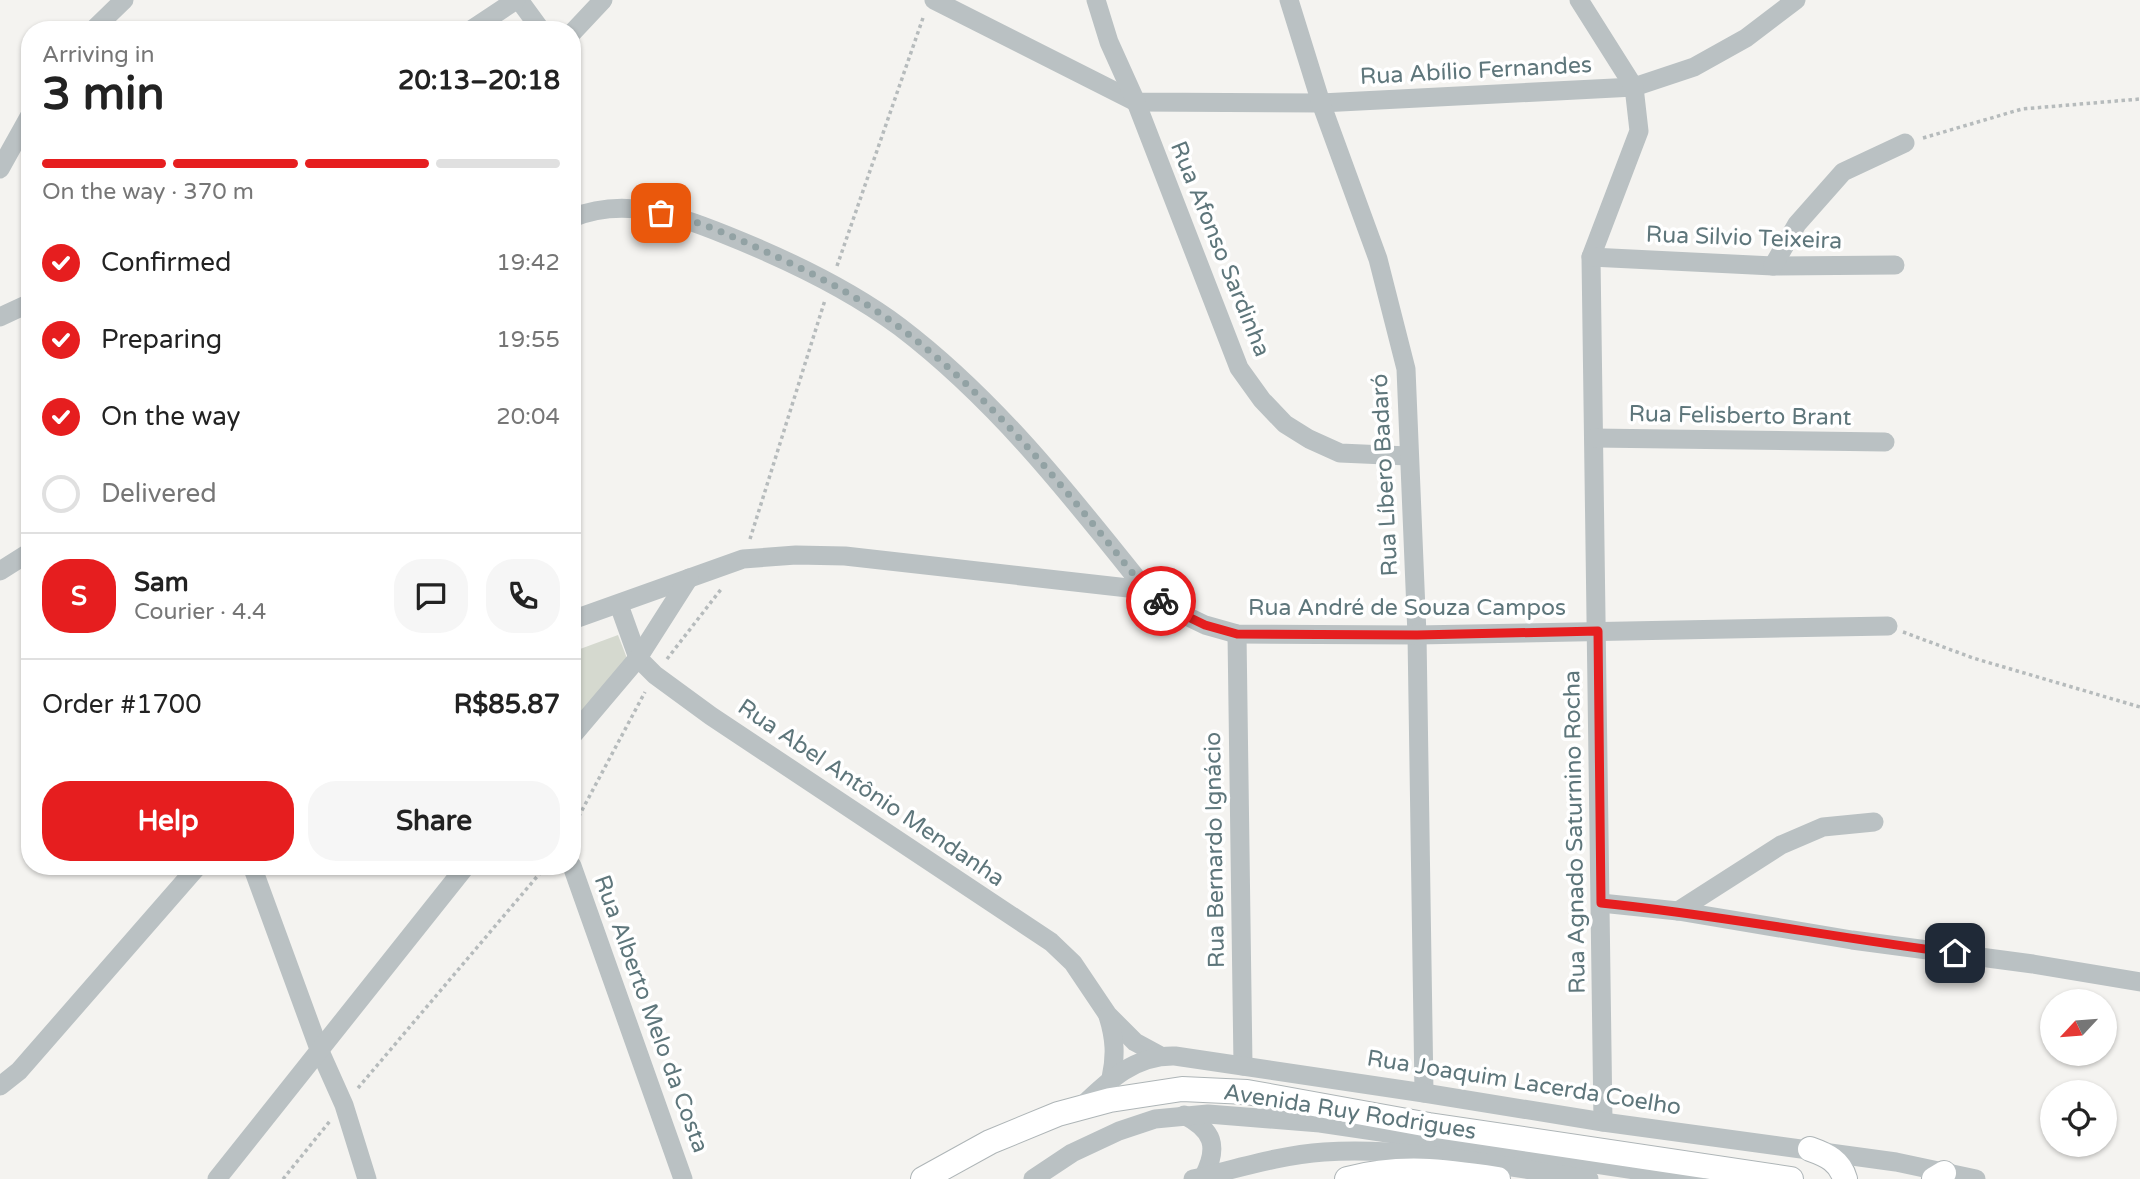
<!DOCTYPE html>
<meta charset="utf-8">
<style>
body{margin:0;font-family:"Varela Round",sans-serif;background:#f6f6f6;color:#222;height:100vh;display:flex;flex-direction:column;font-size:26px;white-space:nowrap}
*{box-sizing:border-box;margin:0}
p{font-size:23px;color:#767676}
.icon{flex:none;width:38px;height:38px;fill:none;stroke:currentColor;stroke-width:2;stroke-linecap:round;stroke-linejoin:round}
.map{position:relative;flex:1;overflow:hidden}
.sheet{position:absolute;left:21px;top:21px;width:560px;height:854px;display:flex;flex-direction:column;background:#fff;border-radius:28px;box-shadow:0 2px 5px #0004}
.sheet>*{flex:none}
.needle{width:46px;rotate:244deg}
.tools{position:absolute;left:2040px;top:989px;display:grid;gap:14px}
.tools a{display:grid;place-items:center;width:77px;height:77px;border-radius:50%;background:#fff;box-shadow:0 2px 5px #0004;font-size:35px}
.pin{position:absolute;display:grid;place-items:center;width:60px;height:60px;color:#fff;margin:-30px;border-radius:14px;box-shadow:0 4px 10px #0006}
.courier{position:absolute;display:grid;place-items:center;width:70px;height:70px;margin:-35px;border:5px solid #e61e1f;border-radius:50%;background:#fff;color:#222;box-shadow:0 2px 9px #0007}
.head em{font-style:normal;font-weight:700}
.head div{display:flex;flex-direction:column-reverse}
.head{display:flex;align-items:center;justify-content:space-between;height:119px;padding:0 21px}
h1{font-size:46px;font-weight:700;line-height:52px}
.bar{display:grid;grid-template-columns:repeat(4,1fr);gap:10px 7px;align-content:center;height:84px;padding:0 21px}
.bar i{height:9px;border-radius:5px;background:#e0e0e0}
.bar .on{background:#e61e1f}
.bar p{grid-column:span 4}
.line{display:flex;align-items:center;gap:18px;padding:0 21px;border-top:2px solid #e0e0e0}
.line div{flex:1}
.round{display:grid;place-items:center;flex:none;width:74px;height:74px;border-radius:28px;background:#f6f6f6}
ol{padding:0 21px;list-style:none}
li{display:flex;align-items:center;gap:21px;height:77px}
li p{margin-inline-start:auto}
li .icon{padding:7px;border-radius:50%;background:#e61e1f;color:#fff;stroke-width:4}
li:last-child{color:#767676}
li i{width:38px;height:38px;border:4px solid #e0e0e0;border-radius:50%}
.primary-button{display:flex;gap:14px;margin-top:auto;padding:14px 21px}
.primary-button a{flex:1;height:80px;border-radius:28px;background:#e61e1f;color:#fff;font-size:28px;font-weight:700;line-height:80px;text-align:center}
.primary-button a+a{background:#f6f6f6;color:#222}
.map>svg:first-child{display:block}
.green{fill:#d5d9cf}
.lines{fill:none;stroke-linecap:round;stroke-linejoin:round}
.major-casing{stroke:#aeb5b7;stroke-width:26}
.path{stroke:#b6bbbc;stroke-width:3.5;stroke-dasharray:3.5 3.5;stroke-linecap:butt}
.minor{stroke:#bac1c3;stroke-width:19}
.major{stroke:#fff;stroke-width:24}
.done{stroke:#92a2a4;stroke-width:7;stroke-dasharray:0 12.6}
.route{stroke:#e61e1f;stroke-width:9}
.labels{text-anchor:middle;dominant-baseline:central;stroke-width:7;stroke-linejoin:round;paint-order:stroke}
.street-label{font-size:23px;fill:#5e767b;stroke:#fff}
</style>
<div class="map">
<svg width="2140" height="1179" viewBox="0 0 2140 1179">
<rect width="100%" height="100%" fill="#f4f3f0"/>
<!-- green -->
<polygon class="green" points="618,635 628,661 572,730 572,652"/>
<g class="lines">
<defs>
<g id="major">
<path d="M1810 1149C1827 1155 1840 1161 1845 1179"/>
<polyline points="923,1179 990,1142 1058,1114 1110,1100 1182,1089 1247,1092 1429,1125 1791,1179"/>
<path d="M1347 1179C1401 1165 1444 1171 1498 1179"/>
<polyline points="1934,1179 1944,1173"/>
</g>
</defs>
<!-- major casing -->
<use href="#major" class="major-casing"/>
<!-- path -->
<g class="path">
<polyline points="1923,138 2022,109 2140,99"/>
<polyline points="837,266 924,15"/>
<polyline points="750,539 825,300"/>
<polyline points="1903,632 1973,658 2140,707"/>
<polyline points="667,659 722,588"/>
<polyline points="572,829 645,692"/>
<polyline points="358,1088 546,866"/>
<polyline points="283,1179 330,1121"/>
</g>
<!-- minor -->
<g class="minor">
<polyline points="519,0 541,30"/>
<polyline points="934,0 1136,102 1321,103 1634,87 1694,67 1746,38 1796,0"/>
<polyline points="1096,0 1109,42 1136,102 1239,368 1262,400 1285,424 1309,439 1340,453 1408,456"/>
<polyline points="1289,0 1321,103 1378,259 1406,369 1417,635 1424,1093"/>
<polyline points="1579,0 1634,87 1639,131 1591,257 1603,1122"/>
<polyline points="93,30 124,0"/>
<polyline points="471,30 516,0"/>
<polyline points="572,33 603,0"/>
<polyline points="0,169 30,115"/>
<path d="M572 218C624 196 677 215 726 235 786 259 848 288 900 327 996 400 1071 496 1146 590"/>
<polyline points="1591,257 1773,266 1895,265"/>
<polyline points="1773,266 1797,224 1843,172 1905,143"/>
<polyline points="0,317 30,303"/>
<polyline points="1594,438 1885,442"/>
<polyline points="0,571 30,552"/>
<polyline points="619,605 638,658 655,675 711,716 1051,942 1073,963 1108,1015 1135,1042 1159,1055"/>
<polyline points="572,620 743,559 796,555 845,556 1146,590 1174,610 1205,625 1237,634 1417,635 1888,626"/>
<polyline points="1237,634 1243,1066"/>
<polyline points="572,736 638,658 689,578"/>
<polyline points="252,866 319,1049 344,1105 367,1179"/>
<polyline points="572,866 683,1179"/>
<polyline points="1601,903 1678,911 1852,940 2033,964 2140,982"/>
<polyline points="1678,911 1781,845 1823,827 1874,822"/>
<path d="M1108 1016C1115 1038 1116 1056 1111 1078"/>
<polyline points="0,1086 19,1071 198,866"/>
<path d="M1080 1108C1108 1081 1134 1055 1175 1056L1424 1093 1603 1122 1896 1162 1976 1179"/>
<path d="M1184 1115C1213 1130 1219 1146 1204 1176"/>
<polyline points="217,1179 466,866"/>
<polyline points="1033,1179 1072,1153 1119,1131 1155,1119 1208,1114 1320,1123 1695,1179"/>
<path d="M1193 1179C1236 1169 1280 1155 1324 1152 1408 1146 1505 1167 1589 1179"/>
</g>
<!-- major -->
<use href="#major" class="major"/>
</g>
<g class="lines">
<!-- done -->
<path class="done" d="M661 213C700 220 738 239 775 256 818 276 861 298 899 327 996 400 1071 496 1146 590L1161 601"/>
<!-- route -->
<path class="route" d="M1161 601 1174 610 1205 625 1237 634 1417 635 1598 631 1601 903C1720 915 1837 938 1955 953"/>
</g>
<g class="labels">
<!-- street labels -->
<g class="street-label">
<text transform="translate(1476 71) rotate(-3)">Rua Abílio Fernandes</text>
<text transform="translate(1744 238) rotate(2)">Rua Silvio Teixeira</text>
<text transform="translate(1220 249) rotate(68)">Rua Afonso Sardinha</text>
<text transform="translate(1740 416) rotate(1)">Rua Felisberto Brant</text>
<text transform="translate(1385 475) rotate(-93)">Rua Líbero Badaró</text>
<text x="1407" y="608">Rua André de Souza Campos</text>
<text transform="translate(871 793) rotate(34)">Rua Abel Antônio Mendanha</text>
<text transform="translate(1575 832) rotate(-91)">Rua Agnado Saturnino Rocha</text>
<text transform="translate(1215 850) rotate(-91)">Rua Bernardo Ignácio</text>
<text transform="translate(651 1014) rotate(70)">Rua Alberto Melo da Costa</text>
<text transform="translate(1524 1083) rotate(9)">Rua Joaquim Lacerda Coelho</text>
<text transform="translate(1350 1112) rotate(9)">Avenida Ruy Rodrigues</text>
</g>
</g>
</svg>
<div class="tools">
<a><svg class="needle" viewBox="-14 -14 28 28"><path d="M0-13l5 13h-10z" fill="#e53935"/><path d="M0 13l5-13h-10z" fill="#767676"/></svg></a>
<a><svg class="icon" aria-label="locate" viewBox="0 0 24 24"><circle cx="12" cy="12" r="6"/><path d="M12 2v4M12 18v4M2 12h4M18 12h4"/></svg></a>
</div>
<div class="pin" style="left:661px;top:213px;background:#ea580c"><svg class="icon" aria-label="bag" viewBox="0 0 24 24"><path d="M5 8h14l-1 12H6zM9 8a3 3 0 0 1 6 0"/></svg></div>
<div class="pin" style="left:1955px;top:953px;background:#1f2937"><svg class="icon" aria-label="home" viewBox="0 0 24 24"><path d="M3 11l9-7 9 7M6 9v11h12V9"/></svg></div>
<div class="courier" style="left:1161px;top:601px"><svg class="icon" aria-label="bike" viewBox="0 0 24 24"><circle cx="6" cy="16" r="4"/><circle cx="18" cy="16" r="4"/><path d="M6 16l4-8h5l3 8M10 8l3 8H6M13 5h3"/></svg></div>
<section class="sheet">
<div class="head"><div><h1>3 min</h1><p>Arriving in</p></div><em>20:13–20:18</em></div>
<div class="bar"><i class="on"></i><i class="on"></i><i class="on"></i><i></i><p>On the way · 370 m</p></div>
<ol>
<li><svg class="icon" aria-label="check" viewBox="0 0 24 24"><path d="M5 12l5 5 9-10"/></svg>Confirmed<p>19:42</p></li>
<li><svg class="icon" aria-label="check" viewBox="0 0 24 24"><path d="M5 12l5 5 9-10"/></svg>Preparing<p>19:55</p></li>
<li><svg class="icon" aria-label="check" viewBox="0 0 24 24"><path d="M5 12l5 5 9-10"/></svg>On the way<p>20:04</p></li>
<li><i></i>Delivered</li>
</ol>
<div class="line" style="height:126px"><b class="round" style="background:#e61e1f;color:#fff">S</b><div><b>Sam</b><p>Courier · 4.4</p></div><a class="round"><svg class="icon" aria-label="chat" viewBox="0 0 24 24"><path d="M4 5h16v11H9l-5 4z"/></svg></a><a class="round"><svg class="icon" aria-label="phone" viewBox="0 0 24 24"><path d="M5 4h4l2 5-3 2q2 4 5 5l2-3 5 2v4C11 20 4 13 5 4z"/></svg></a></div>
<div class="line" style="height:91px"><div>Order #1700</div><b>R$85.87</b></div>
<div class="primary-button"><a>Help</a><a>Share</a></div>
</section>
</div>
